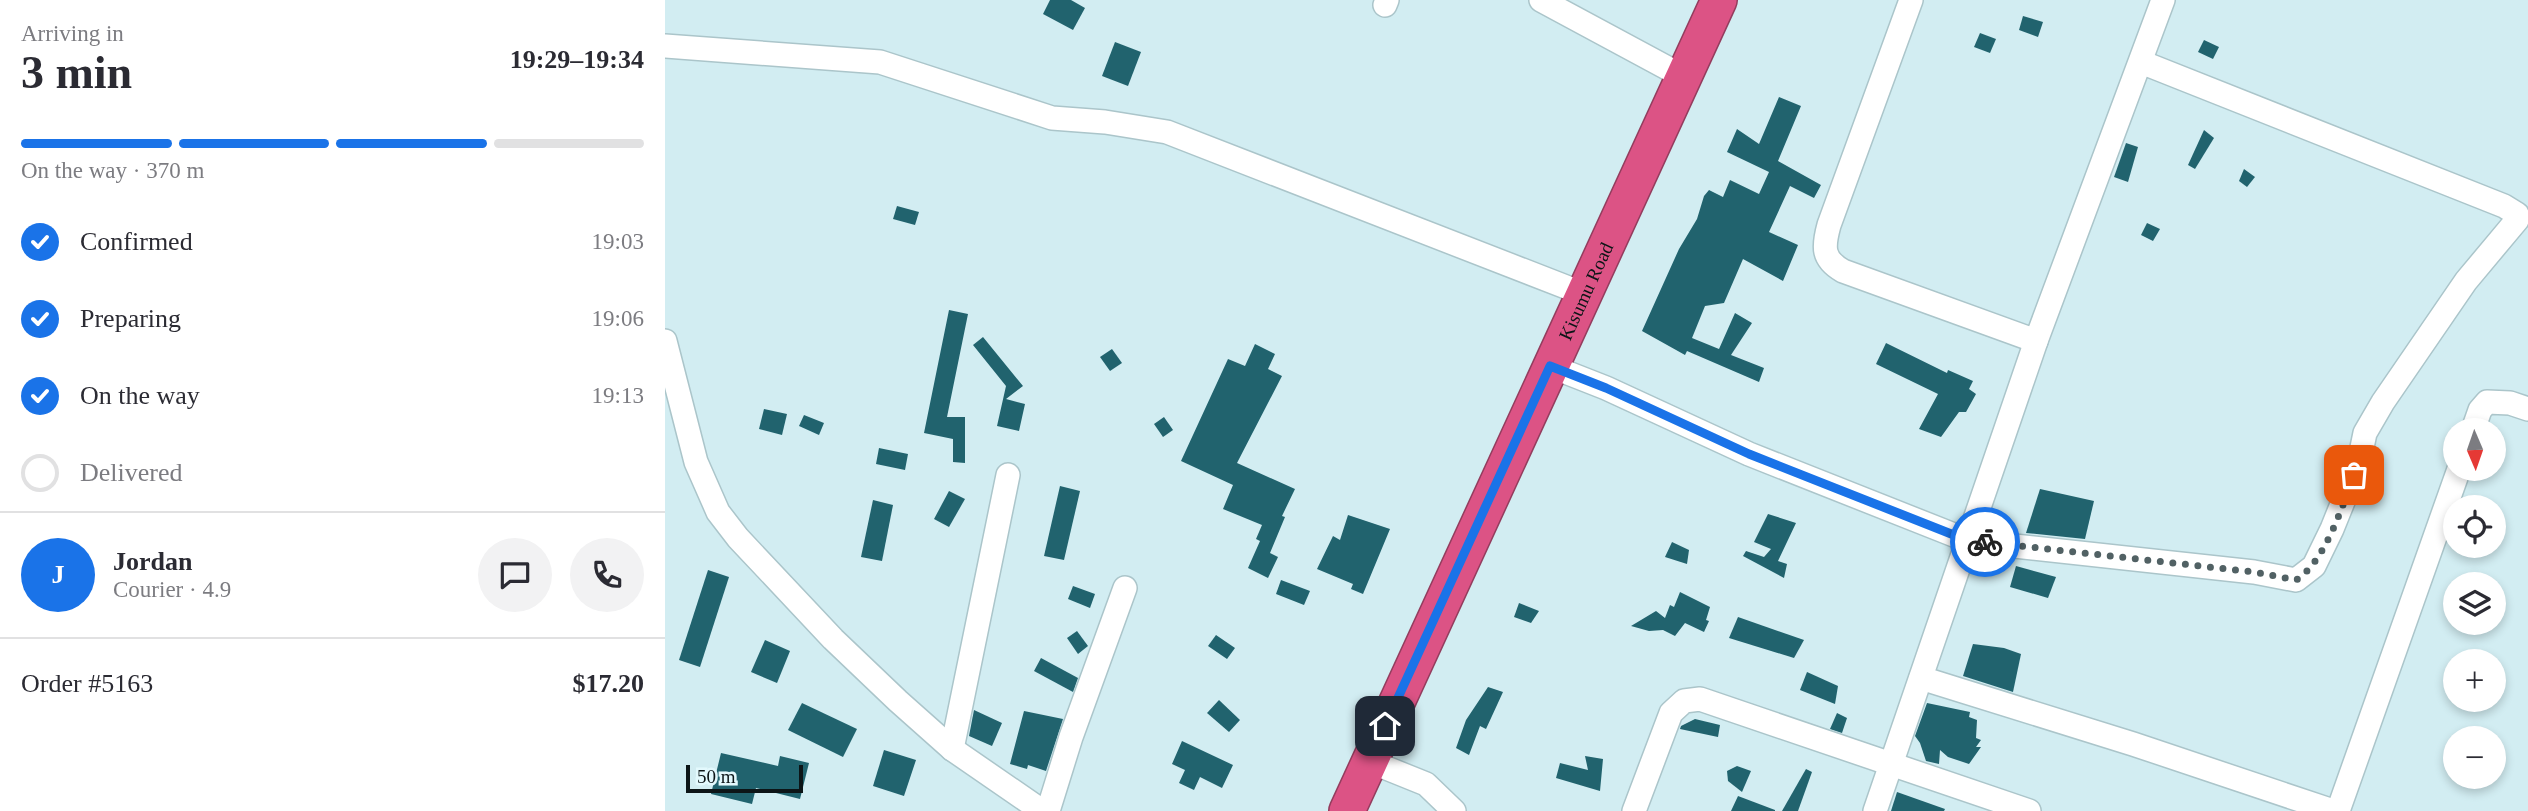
<!DOCTYPE html>
<meta charset="utf-8">
<style>
body{margin:0;font-family:"Times New Roman",serif;background:#f2f2f3;color:#2b2b33;height:100vh;display:flex;flex-direction:column;font-size:26px;white-space:nowrap}
*{box-sizing:border-box;margin:0}
p{font-size:23px;color:#7c7c81}
.icon{flex:none;width:38px;height:38px;fill:none;stroke:currentColor;stroke-width:2;stroke-linecap:round;stroke-linejoin:round}
.map{position:relative;flex:1;overflow:hidden}
.sheet{display:flex;flex-direction:column;background:#fff;width:665px}
.sheet>*{flex:none}
.needle{width:46px;rotate:178deg}
.tools{position:absolute;left:1778px;top:418px;display:grid;gap:14px}
.tools a{display:grid;place-items:center;width:63px;height:63px;border-radius:50%;background:#fff;box-shadow:0 4px 10px #0003;font-size:35px}
.scale{position:absolute;left:21px;bottom:18px;width:117px;box-sizing:border-box;padding-left:7px;border:4px solid #0c1517;border-top:0;font-size:19px;line-height:24px;white-space:nowrap;color:#0c1517;-webkit-text-stroke:5px #e3f9fd;paint-order:stroke}
.pin{position:absolute;display:grid;place-items:center;width:60px;height:60px;color:#fff;margin:-30px;border-radius:14px;box-shadow:0 4px 10px #0006}
.courier{position:absolute;display:grid;place-items:center;width:70px;height:70px;margin:-35px;border:5px solid #1a73e8;border-radius:50%;background:#fff;color:#222;box-shadow:0 2px 9px #0007}
.overview em{font-style:normal;font-weight:700}
.overview div{display:flex;flex-direction:column-reverse}
.overview{display:flex;align-items:center;justify-content:space-between;height:119px;padding:0 21px}
h1{font-size:46px;font-weight:700;line-height:52px}
.bar{display:grid;grid-template-columns:repeat(4,1fr);gap:10px 7px;align-content:center;height:84px;padding:0 21px}
.bar i{height:9px;border-radius:5px;background:#e1e1e2}
.bar .active{background:#1a73e8}
.bar p{grid-column:span 4}
.line{display:flex;align-items:center;gap:18px;padding:0 21px;border-top:2px solid #e1e1e2}
.line div{flex:1}
.round{display:grid;place-items:center;flex:none;width:74px;height:74px;border-radius:37px;background:#f2f2f3}
ol{padding:0 21px;list-style:none}
li{display:flex;align-items:center;gap:21px;height:77px}
li p{margin-inline-start:auto}
li .icon{padding:7px;border-radius:50%;background:#1a73e8;color:#fff;stroke-width:4}
li:last-child{color:#7c7c81}
li i{width:38px;height:38px;border:4px solid #e1e1e2;border-radius:50%}
main{display:flex;flex:1;min-height:0}
.map>svg:first-child{display:block}
.building{fill:#21636e}
.lines{fill:none;stroke-linecap:round;stroke-linejoin:round}
.minor-casing{stroke:#abc5ca;stroke-width:26}
.highway-casing{stroke:#933d5e;stroke-width:38}
.minor{stroke:#fff;stroke-width:23}
.highway{stroke:#dc5385;stroke-width:35}
.done{stroke:#516164;stroke-width:7;stroke-dasharray:0 12.6}
.route{stroke:#1a73e8;stroke-width:9}
.labels{text-anchor:middle;dominant-baseline:central;stroke-width:7;stroke-linejoin:round;paint-order:stroke}
.street-label{font-size:19px;fill:#0c1517;stroke:#e3f9fd}
</style>
<main>
<section class="sheet">
<div class="overview"><div><h1>3 min</h1><p>Arriving in</p></div><em>19:29–19:34</em></div>
<div class="bar"><i class="active"></i><i class="active"></i><i class="active"></i><i></i><p>On the way · 370 m</p></div>
<ol>
<li><svg class="icon" aria-label="check" viewBox="0 0 24 24"><path d="M5 12l5 5 9-10"/></svg>Confirmed<p>19:03</p></li>
<li><svg class="icon" aria-label="check" viewBox="0 0 24 24"><path d="M5 12l5 5 9-10"/></svg>Preparing<p>19:06</p></li>
<li><svg class="icon" aria-label="check" viewBox="0 0 24 24"><path d="M5 12l5 5 9-10"/></svg>On the way<p>19:13</p></li>
<li><i></i>Delivered</li>
</ol>
<div class="line" style="height:126px"><b class="round" style="background:#1a73e8;color:#fff">J</b><div><b>Jordan</b><p>Courier · 4.9</p></div><a class="round"><svg class="icon" aria-label="chat" viewBox="0 0 24 24"><path d="M4 5h16v11H9l-5 4z"/></svg></a><a class="round"><svg class="icon" aria-label="phone" viewBox="0 0 24 24"><path d="M5 4h4l2 5-3 2q2 4 5 5l2-3 5 2v4C11 20 4 13 5 4z"/></svg></a></div>
<div class="line" style="height:91px"><div>Order #5163</div><b>$17.20</b></div>
</section>
<div class="map">
<svg width="1863" height="811" viewBox="0 0 1863 811">
<rect width="100%" height="100%" fill="#d2edf2"/>
<!-- building -->
<g class="building">
<polygon points="385,0 406,0 420,8 408,30 378,14"/>
<polygon points="1358,16 1378,22 1373,37 1354,30"/>
<polygon points="1315,33 1331,39 1325,53 1309,47"/>
<polygon points="1539,40 1554,47 1548,59 1533,52"/>
<polygon points="450,42 476,52 463,86 437,76"/>
<polygon points="1114,97 1136,106 1113,161 1156,185 1149,198 1125,186 1104,232 1133,245 1118,281 1078,259 1059,303 1040,306 1027,338 1054,349 1070,313 1087,323 1066,355 1099,368 1094,382 1022,351 1020,355 977,331 1014,249 1032,219 1039,196 1044,190 1058,197 1065,180 1094,194 1104,172 1062,152 1072,129 1094,144"/>
<polygon points="1539,130 1549,138 1530,169 1523,165"/>
<polygon points="1461,143 1473,147 1463,182 1449,177"/>
<polygon points="1579,169 1590,177 1582,187 1574,181"/>
<polygon points="232,206 254,212 250,225 228,219"/>
<polygon points="1482,223 1495,229 1488,241 1476,235"/>
<polygon points="284,310 303,314 282,417 300,417 300,463 288,462 288,439 259,433"/>
<polygon points="318,337 358,386 341,399 360,404 354,431 332,426 341,386 308,345"/>
<polygon points="1221,343 1282,373 1283,370 1308,381 1304,389 1311,394 1301,412 1294,412 1276,437 1254,429 1273,394 1211,364"/>
<polygon points="590,344 610,354 603,369 617,376 572,463 630,489 617,516 620,517 605,553 613,557 603,578 583,568 595,541 591,539 597,525 558,509 568,485 516,461 563,359 580,366"/>
<polygon points="447,349 457,363 445,371 435,357"/>
<polygon points="99,409 122,414 117,435 94,429"/>
<polygon points="139,415 159,423 154,435 134,426"/>
<polygon points="499,417 508,430 498,437 489,424"/>
<polygon points="214,448 243,454 240,470 211,464"/>
<polygon points="395,486 415,491 399,560 379,556"/>
<polygon points="1375,489 1429,501 1420,539 1361,533"/>
<polygon points="284,491 300,499 284,527 269,519"/>
<polygon points="208,500 228,505 217,561 196,557"/>
<polygon points="1103,514 1131,523 1113,561 1122,564 1119,578 1078,556 1081,551 1099,557 1106,549 1089,542"/>
<polygon points="683,515 725,529 698,594 686,589 688,584 652,569 668,536 675,540"/>
<polygon points="1007,542 1024,550 1022,564 1000,557"/>
<polygon points="1351,566 1391,577 1383,598 1345,587"/>
<polygon points="43,570 64,577 35,667 14,660"/>
<polygon points="616,580 645,591 639,605 611,594"/>
<polygon points="408,586 430,594 425,608 403,599"/>
<polygon points="1015,592 1045,607 1041,620 1044,621 1039,632 1020,623 1010,636 998,630 984,631 966,626 991,611 1000,618 1005,605 1009,607"/>
<polygon points="854,603 874,611 866,623 849,617"/>
<polygon points="1073,617 1139,640 1129,658 1064,638"/>
<polygon points="412,631 423,646 413,654 402,638"/>
<polygon points="551,635 570,648 562,659 543,646"/>
<polygon points="100,640 125,651 112,683 86,672"/>
<polygon points="1308,644 1339,648 1356,654 1348,692 1298,676"/>
<polygon points="376,658 413,678 408,692 369,671"/>
<polygon points="1142,672 1173,686 1170,704 1135,690"/>
<polygon points="823,687 838,692 821,729 815,726 804,755 791,748 801,720"/>
<polygon points="554,700 575,720 564,732 542,713"/>
<polygon points="137,703 192,729 178,757 123,730"/>
<polygon points="1262,703 1305,712 1304,717 1312,720 1311,738 1316,740 1311,747 1316,747 1304,764 1283,757 1275,750 1274,764 1261,761 1255,743 1250,736"/>
<polygon points="309,710 337,723 327,746 304,736"/>
<polygon points="359,711 398,719 381,771 363,765 362,769 345,764"/>
<polygon points="1172,713 1182,718 1177,733 1165,729"/>
<polygon points="1030,719 1055,725 1053,737 1015,729 1016,726"/>
<polygon points="517,741 568,765 557,788 535,777 529,790 514,783 520,770 507,764"/>
<polygon points="219,750 251,760 239,796 208,786"/>
<polygon points="56,753 113,766 115,756 144,763 135,799 91,788 87,804 46,794"/>
<polygon points="920,756 938,759 935,791 891,778 895,763 923,770"/>
<polygon points="1072,766 1086,771 1077,792 1063,781 1062,771"/>
<polygon points="1141,769 1147,772 1133,811 1117,811"/>
<polygon points="1232,792 1280,809 1279,811 1226,811"/>
<polygon points="1073,796 1110,810 1110,811 1066,811"/>
</g>
<g class="lines">
<defs>
<g id="minor">
<polyline points="876,0 1019,77"/>
<path d="M1246 0 1164 225C1158 247 1157 259 1178 271L1371 341"/>
<polyline points="720,5 722,0"/>
<polyline points="0,46 215,62 387,118 440,122 502,132 919,294"/>
<polyline points="0,341 31,462 53,512 73,538 168,639 233,701 287,749 377,811"/>
<polyline points="885,366 941,388 1084,454 1304,541 1589,572 1631,580 1649,566 1667,529 1694,462 1700,433 1718,402 1801,281 1852,220 1852,214 1839,206 1476,62"/>
<polyline points="1808,430 1815,410 1822,402 1845,403 1863,409"/>
<polyline points="1256,678 1468,744 1668,811"/>
<polyline points="287,749 343,475"/>
<polyline points="704,761 761,784 789,811"/>
<polyline points="383,811 406,737 460,588"/>
<polyline points="969,811 1006,713 1019,701 1035,699 1364,811"/>
<polyline points="1210,811 1371,341 1498,0"/>
<polyline points="1673,811 1794,469"/>
</g>
<g id="highway">
<path id="s1" d="M682 811 1054 0"/>
</g>
</defs>
<!-- minor casing -->
<use href="#minor" class="minor-casing"/>
<!-- highway casing -->
<use href="#highway" class="highway-casing"/>
<!-- minor -->
<use href="#minor" class="minor"/>
<!-- highway -->
<use href="#highway" class="highway"/>
</g>
<g class="lines">
<!-- done -->
<path class="done" d="M1320 542 1589 572 1631 580C1660 562 1677 507 1689 475"/>
<!-- route -->
<polyline class="route" points="720,726 885,366 941,388 1084,454 1304,541 1320,542"/>
</g>
<g class="labels">
<!-- street labels -->
<g class="street-label">
<text stroke="none"><textPath href="#s1" startOffset="572">Kisumu Road</textPath></text>
</g>
</g>
</svg>
<div class="tools">
<a><svg class="needle" viewBox="-14 -14 28 28"><path d="M0-13l5 13h-10z" fill="#e53935"/><path d="M0 13l5-13h-10z" fill="#7c7c81"/></svg></a>
<a><svg class="icon" aria-label="locate" viewBox="0 0 24 24"><circle cx="12" cy="12" r="6"/><path d="M12 2v4M12 18v4M2 12h4M18 12h4"/></svg></a>
<a><svg class="icon" aria-label="layers" viewBox="0 0 24 24"><path d="M12 4l9 5-9 5-9-5zM3 14l9 5 9-5"/></svg></a>
<a>+</a>
<a>−</a>
</div>
<div class="scale">50 m</div>
<div class="pin" style="left:1689px;top:475px;background:#ea580c"><svg class="icon" aria-label="bag" viewBox="0 0 24 24"><path d="M5 8h14l-1 12H6zM9 8a3 3 0 0 1 6 0"/></svg></div>
<div class="pin" style="left:720px;top:726px;background:#1f2937"><svg class="icon" aria-label="home" viewBox="0 0 24 24"><path d="M3 11l9-7 9 7M6 9v11h12V9"/></svg></div>
<div class="courier" style="left:1320px;top:542px"><svg class="icon" aria-label="bike" viewBox="0 0 24 24"><circle cx="6" cy="16" r="4"/><circle cx="18" cy="16" r="4"/><path d="M6 16l4-8h5l3 8M10 8l3 8H6M13 5h3"/></svg></div>
</div>
</main>
